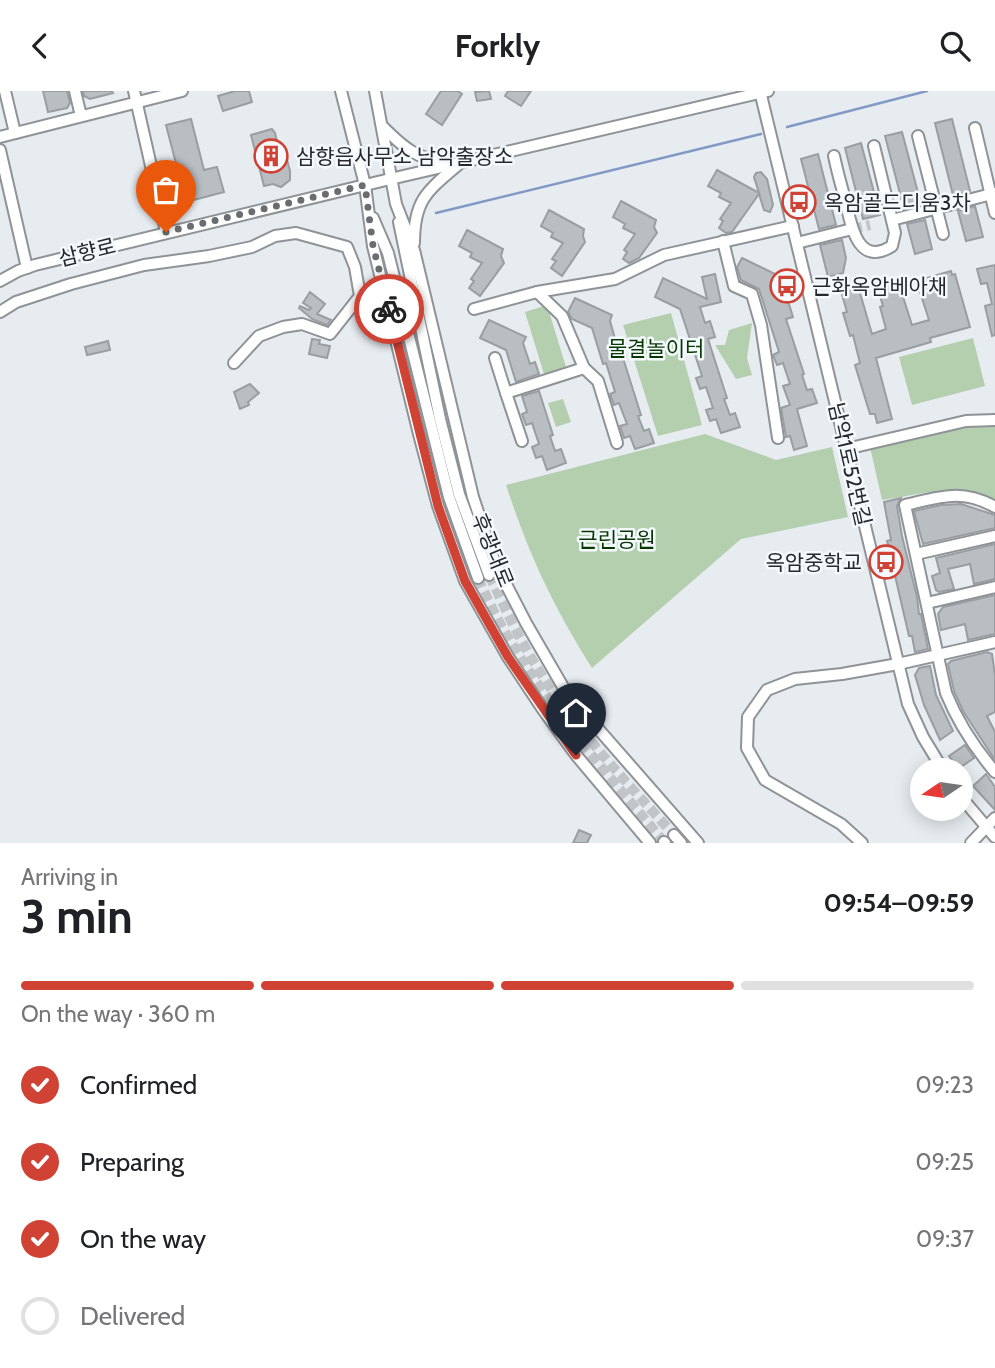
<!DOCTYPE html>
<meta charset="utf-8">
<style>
body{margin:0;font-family:Cabin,"Noto Sans KR",sans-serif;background:#f2f2f2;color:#202124;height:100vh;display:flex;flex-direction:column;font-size:26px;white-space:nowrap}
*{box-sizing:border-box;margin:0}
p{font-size:23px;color:#757577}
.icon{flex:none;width:38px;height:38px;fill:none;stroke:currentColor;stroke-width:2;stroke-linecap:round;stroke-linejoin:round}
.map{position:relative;height:752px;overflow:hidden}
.details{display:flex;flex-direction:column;background:#fff;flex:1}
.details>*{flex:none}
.needle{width:46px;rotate:257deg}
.tools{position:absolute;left:910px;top:667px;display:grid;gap:14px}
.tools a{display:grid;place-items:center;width:63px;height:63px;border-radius:50%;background:#fff;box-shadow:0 4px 18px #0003;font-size:35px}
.pin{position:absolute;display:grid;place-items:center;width:60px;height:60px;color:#fff;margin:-72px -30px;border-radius:50% 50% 50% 0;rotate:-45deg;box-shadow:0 0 7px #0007}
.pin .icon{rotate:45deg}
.courier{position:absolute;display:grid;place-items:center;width:70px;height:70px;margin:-35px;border:5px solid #cf4234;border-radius:50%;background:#fff;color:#222;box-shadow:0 2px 9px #0007}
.headline em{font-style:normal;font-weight:700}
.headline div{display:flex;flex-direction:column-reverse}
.headline{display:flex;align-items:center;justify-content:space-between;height:119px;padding:0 21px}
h1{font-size:46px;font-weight:700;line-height:52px}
.bar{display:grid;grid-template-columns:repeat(4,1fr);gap:10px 7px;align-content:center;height:84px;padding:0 21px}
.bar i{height:9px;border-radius:5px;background:#e0e0e0}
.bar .current{background:#cf4234}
.bar p{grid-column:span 4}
ol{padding:0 21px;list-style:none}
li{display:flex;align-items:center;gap:21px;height:77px}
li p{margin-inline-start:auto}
li .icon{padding:7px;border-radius:50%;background:#cf4234;color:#fff;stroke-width:4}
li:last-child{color:#757577}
li i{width:38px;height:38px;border:4px solid #e0e0e0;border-radius:50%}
header{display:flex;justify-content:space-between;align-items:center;height:91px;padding:0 21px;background:#fff;font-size:32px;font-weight:700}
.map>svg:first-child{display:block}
.green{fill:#b4cfae}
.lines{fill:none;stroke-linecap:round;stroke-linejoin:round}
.stream{stroke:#809ac5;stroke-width:2.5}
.building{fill:#b9bec2;stroke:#9a9ea2;stroke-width:2}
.minor-tunnel{stroke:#c1c5c8;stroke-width:10;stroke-dasharray:10 5;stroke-linecap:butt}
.minor-casing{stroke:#8f9397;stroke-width:14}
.minor{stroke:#fff;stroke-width:10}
.done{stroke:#6a6d6f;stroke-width:7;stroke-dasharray:0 12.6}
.route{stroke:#cf4234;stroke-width:9}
.labels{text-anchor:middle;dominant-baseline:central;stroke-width:5;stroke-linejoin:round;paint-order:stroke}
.poi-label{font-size:21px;fill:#27282a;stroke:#f4f9fe;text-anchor:start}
.street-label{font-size:21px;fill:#27282a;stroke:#f4f9fe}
.park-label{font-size:21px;fill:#073800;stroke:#f4f9fe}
</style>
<header><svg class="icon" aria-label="back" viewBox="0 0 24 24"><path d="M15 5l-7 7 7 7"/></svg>Forkly<svg class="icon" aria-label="search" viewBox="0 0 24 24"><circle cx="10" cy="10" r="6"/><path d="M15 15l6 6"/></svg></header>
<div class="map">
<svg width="995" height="752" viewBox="0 0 995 752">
<rect width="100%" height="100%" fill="#e7ecf0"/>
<!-- green -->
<g class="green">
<polygon points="547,214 566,276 544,283 525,221"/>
<polygon points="671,222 702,334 658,345 623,234"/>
<polygon points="752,232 747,267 752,284 736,288 715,254 725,254 729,239"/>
<polygon points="973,247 985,295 912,314 899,266"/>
<polygon points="563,308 571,331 556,336 548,312"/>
<path d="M987 331 995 332V410C957 392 921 403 882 409L870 356Z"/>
<path d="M705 343 776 369 832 356 848 426 741 448 592 577C553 515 529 464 506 394Z"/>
</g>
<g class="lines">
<!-- stream -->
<g class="stream">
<polyline points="787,36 927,0"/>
<polyline points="436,122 761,43"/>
</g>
</g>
<!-- building -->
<g class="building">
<polygon points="43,0 67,0 70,12 67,17 48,21"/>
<polygon points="83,0 112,0 113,2 90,8 84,5"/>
<polygon points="235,0 249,0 252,11 223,20 218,5"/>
<polygon points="441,0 458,0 462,3 442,34 426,23"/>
<polygon points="489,0 491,8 477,10 475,1"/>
<polygon points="508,0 531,0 521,15 505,5"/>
<polygon points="191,28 204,79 217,76 224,101 186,111 166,34"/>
<polygon points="952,28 970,100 953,104 935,32"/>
<polygon points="272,38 275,42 279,60 284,58 290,80 290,89 281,96 273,93 264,95 251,44"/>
<polygon points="902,41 921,113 904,118 885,45"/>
<polygon points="861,52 880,124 863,128 845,57"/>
<polygon points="818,63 836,134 819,138 801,68"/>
<polygon points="717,79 759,102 754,86 756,82 761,81 767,88 773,114 770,121 764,119 759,103 732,141 726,142 719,137 723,130 720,128 731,112 719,106 721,102 708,95"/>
<polygon points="621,110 656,129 654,136 657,142 639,167 629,172 623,168 627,161 624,159 635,143 623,137 625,133 613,126"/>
<polygon points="975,115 983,146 966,150 958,120"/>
<polygon points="549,119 584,138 583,145 585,151 562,185 551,177 556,170 552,168 563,152 551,146 553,142 541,135"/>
<polygon points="925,129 932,158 915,163 907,133"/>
<polygon points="467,139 503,158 501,165 504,172 480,205 469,197 474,190 471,188 482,172 470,166 472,162 459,155"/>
<polygon points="842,149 846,167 843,182 828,186 820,154"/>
<polygon points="742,167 779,185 776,190 783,211 788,210 793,226 786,228 804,283 802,284 807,299 812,298 817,312 797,318 807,355 794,359 790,345 786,346 781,317 790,314 783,295 790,293 783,272 777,274 773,264 779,261 759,198 741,189 737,176"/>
<polygon points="995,174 995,244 992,245 985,215 992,213 987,192 981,193 977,178"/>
<polygon points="951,180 952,184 955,183 970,236 930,247 931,251 876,267 892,328 877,332 875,323 870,323 855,274 860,272 853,244 850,245 843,222 847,221 841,200 858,195 872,243 886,238 880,216 883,215 880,205 884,203 880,192 897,187 912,234 929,229 919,198 922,197 920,189"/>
<polygon points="715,183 721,211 700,216 705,232 710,230 715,246 708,248 727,307 724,308 730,324 735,322 740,336 721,342 716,328 710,330 706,319 713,317 706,296 700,298 696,287 702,285 680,218 655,206 663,187 707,208 702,186"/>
<polygon points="310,201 325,213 317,223 331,229 327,234 312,228 299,217 300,215 309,219 311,217 303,212"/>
<polygon points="575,207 612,224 610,230 616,251 621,249 626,266 623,267 641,324 638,325 644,340 649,338 654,352 635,358 630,345 624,347 620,335 627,333 619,312 614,314 610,303 615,301 606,272 603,273 592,237 572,228 568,221"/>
<polygon points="489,229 526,246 523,252 530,273 535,271 539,283 516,291 506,259 480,247"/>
<polygon points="312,248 320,249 319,253 330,255 327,267 309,263"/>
<polygon points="108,250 110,259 87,264 85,256"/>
<polygon points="250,293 259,302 248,311 249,314 240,318 234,301"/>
<polygon points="539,300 553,344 550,345 555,360 561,358 566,372 547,379 542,365 536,367 532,356 539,353 532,332 526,334 522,323 527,321 522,305"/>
<polygon points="901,407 897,415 902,445 917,506 919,523 921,523 928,558 915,561 912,545 909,545 887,450 891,449 884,411"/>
<polygon points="961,413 995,424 995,437 923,453 914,420 941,414"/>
<polygon points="995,453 995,488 974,493 970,473 948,478 954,498 939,501 936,499 932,485 940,482 936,467"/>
<polygon points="995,504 995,543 968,549 965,533 941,539 938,523 943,516"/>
<polygon points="987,561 992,563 995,584 995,621 987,625 995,641 995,669 963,620 954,600 948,573 951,570"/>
<polygon points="930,575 936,604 953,640 940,649 924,614 915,584 919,577"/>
<polygon points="965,654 974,667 958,678 949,665"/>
<polygon points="986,683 995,696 995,719 973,695"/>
<polygon points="579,739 591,744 587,752 573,752"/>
</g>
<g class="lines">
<!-- minor-tunnel -->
<g class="minor-tunnel">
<polyline points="852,138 870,134"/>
<path d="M489 484C501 508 512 533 525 556 564 626 621 685 674 744"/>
<path d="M478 487C521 587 595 668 664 751"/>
</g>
<defs>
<g id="minor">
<polyline points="5,0 15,42"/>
<polyline points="75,0 81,25"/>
<polyline points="134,0 166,141"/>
<polyline points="341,0 365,94 373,155 419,343 438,415 465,490 508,566 544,620 576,664 650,752"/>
<polyline points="375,0 396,113 414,159 473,406 495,472 526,532 566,601 698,752"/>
<polyline points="760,0 908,613 923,646 943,679"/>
<path d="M382 35C403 56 417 69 448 71"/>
<polyline points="975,37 995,122"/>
<polyline points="918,45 943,143"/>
<polyline points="0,46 182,0"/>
<polyline points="0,59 27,177"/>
<path d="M834 65C837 79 841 94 845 108 851 133 857 177 892 155L895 142 874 55"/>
<polyline points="373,127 388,162 449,406 478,487"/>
<polyline points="892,129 995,102"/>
<polyline points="399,131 440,328 459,403 489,484"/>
<polyline points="723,150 734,195 752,203 761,234 778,347"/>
<path d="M414 152C414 109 427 100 459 73"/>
<polyline points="797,152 852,138"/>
<polyline points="0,190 18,180 35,174 386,89 768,0"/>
<polyline points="537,201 562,225 584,277 598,290 617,352"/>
<polyline points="474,218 537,201 615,188 664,164 793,135"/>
<polyline points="0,221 16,211 71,193 144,174 209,165 252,156 275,145 296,142 347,156 355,176 360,205 330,243 302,233 283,236 259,245 234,272"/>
<polyline points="495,267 506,302 584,277"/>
<polyline points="506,302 522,350"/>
<polyline points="846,358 966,330 995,329"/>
<path d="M995 416C962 397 940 406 905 414L946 602C958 632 974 656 995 681"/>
<polyline points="916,463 995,445"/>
<polyline points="927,512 995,496"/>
<polyline points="961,706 995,746"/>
<polyline points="674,744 681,752"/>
<polyline points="664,751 665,752"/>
<polyline points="862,752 841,733 765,689 747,657 748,626 767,599 795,588 842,583 898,573 995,551"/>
<polyline points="971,752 995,727"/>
</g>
</defs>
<!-- minor casing -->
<use href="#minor" class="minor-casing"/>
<!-- minor -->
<use href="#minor" class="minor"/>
</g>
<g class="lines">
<!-- done -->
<polyline class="done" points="166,141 365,94 373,155 389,218"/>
<!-- route -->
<polyline class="route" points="389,218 438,415 465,490 508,566 576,664"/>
</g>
<!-- icons -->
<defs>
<symbol id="building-ring" viewBox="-11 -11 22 22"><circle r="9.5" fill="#f4f9fe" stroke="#cf4234" stroke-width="1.5"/><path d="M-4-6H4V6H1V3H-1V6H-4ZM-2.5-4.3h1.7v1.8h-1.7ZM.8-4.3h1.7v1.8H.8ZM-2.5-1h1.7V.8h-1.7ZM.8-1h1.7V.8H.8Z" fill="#cf4234"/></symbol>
<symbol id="bus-ring" viewBox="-11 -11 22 22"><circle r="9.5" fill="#f4f9fe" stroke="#cf4234" stroke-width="1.5"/><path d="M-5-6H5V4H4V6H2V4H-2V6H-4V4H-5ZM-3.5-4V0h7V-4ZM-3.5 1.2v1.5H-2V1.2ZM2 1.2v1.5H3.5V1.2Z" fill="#cf4234"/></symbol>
</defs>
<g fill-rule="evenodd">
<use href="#building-ring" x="252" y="46" width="38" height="38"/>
<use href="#bus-ring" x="780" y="92" width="38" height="38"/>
<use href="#bus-ring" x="768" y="176" width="38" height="38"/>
<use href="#bus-ring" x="867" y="452" width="38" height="38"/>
</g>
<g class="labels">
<!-- poi labels -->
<g class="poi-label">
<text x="296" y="65">삼향읍사무소 남악출장소</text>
<text x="824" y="111">옥암골드디움3차</text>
<text x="812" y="195">근화옥암베아채</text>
<text x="862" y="471" text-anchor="end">옥암중학교</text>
</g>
<!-- street labels -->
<g class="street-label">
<text transform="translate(87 161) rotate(-14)">삼향로</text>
<text transform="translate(850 373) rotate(77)">남악1로52번길</text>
<text transform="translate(493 459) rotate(68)">후광대로</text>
</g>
<!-- park labels -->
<g class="park-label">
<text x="656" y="257">물결놀이터</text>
<text x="617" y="448">근린공원</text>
</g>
</g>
</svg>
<div class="tools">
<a><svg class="needle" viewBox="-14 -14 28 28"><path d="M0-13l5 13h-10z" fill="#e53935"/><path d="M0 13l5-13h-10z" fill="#757577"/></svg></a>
</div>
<div class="pin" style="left:166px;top:141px;background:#ea580c"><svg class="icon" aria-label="bag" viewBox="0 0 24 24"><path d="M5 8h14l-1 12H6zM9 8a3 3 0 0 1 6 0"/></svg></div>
<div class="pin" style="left:576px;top:664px;background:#1f2937"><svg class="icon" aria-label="home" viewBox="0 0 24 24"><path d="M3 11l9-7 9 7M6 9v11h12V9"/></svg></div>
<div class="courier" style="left:389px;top:218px"><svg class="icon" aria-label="bike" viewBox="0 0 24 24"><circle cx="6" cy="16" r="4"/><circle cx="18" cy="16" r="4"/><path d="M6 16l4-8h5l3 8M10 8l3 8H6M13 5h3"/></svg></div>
</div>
<section class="details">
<div class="headline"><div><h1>3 min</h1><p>Arriving in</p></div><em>09:54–09:59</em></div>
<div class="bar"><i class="current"></i><i class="current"></i><i class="current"></i><i></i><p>On the way · 360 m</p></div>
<ol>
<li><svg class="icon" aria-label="check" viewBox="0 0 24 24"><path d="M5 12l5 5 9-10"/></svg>Confirmed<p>09:23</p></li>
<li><svg class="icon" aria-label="check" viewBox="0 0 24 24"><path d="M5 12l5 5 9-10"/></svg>Preparing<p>09:25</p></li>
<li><svg class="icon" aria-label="check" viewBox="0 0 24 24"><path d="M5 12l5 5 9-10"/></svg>On the way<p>09:37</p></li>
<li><i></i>Delivered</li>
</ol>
</section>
